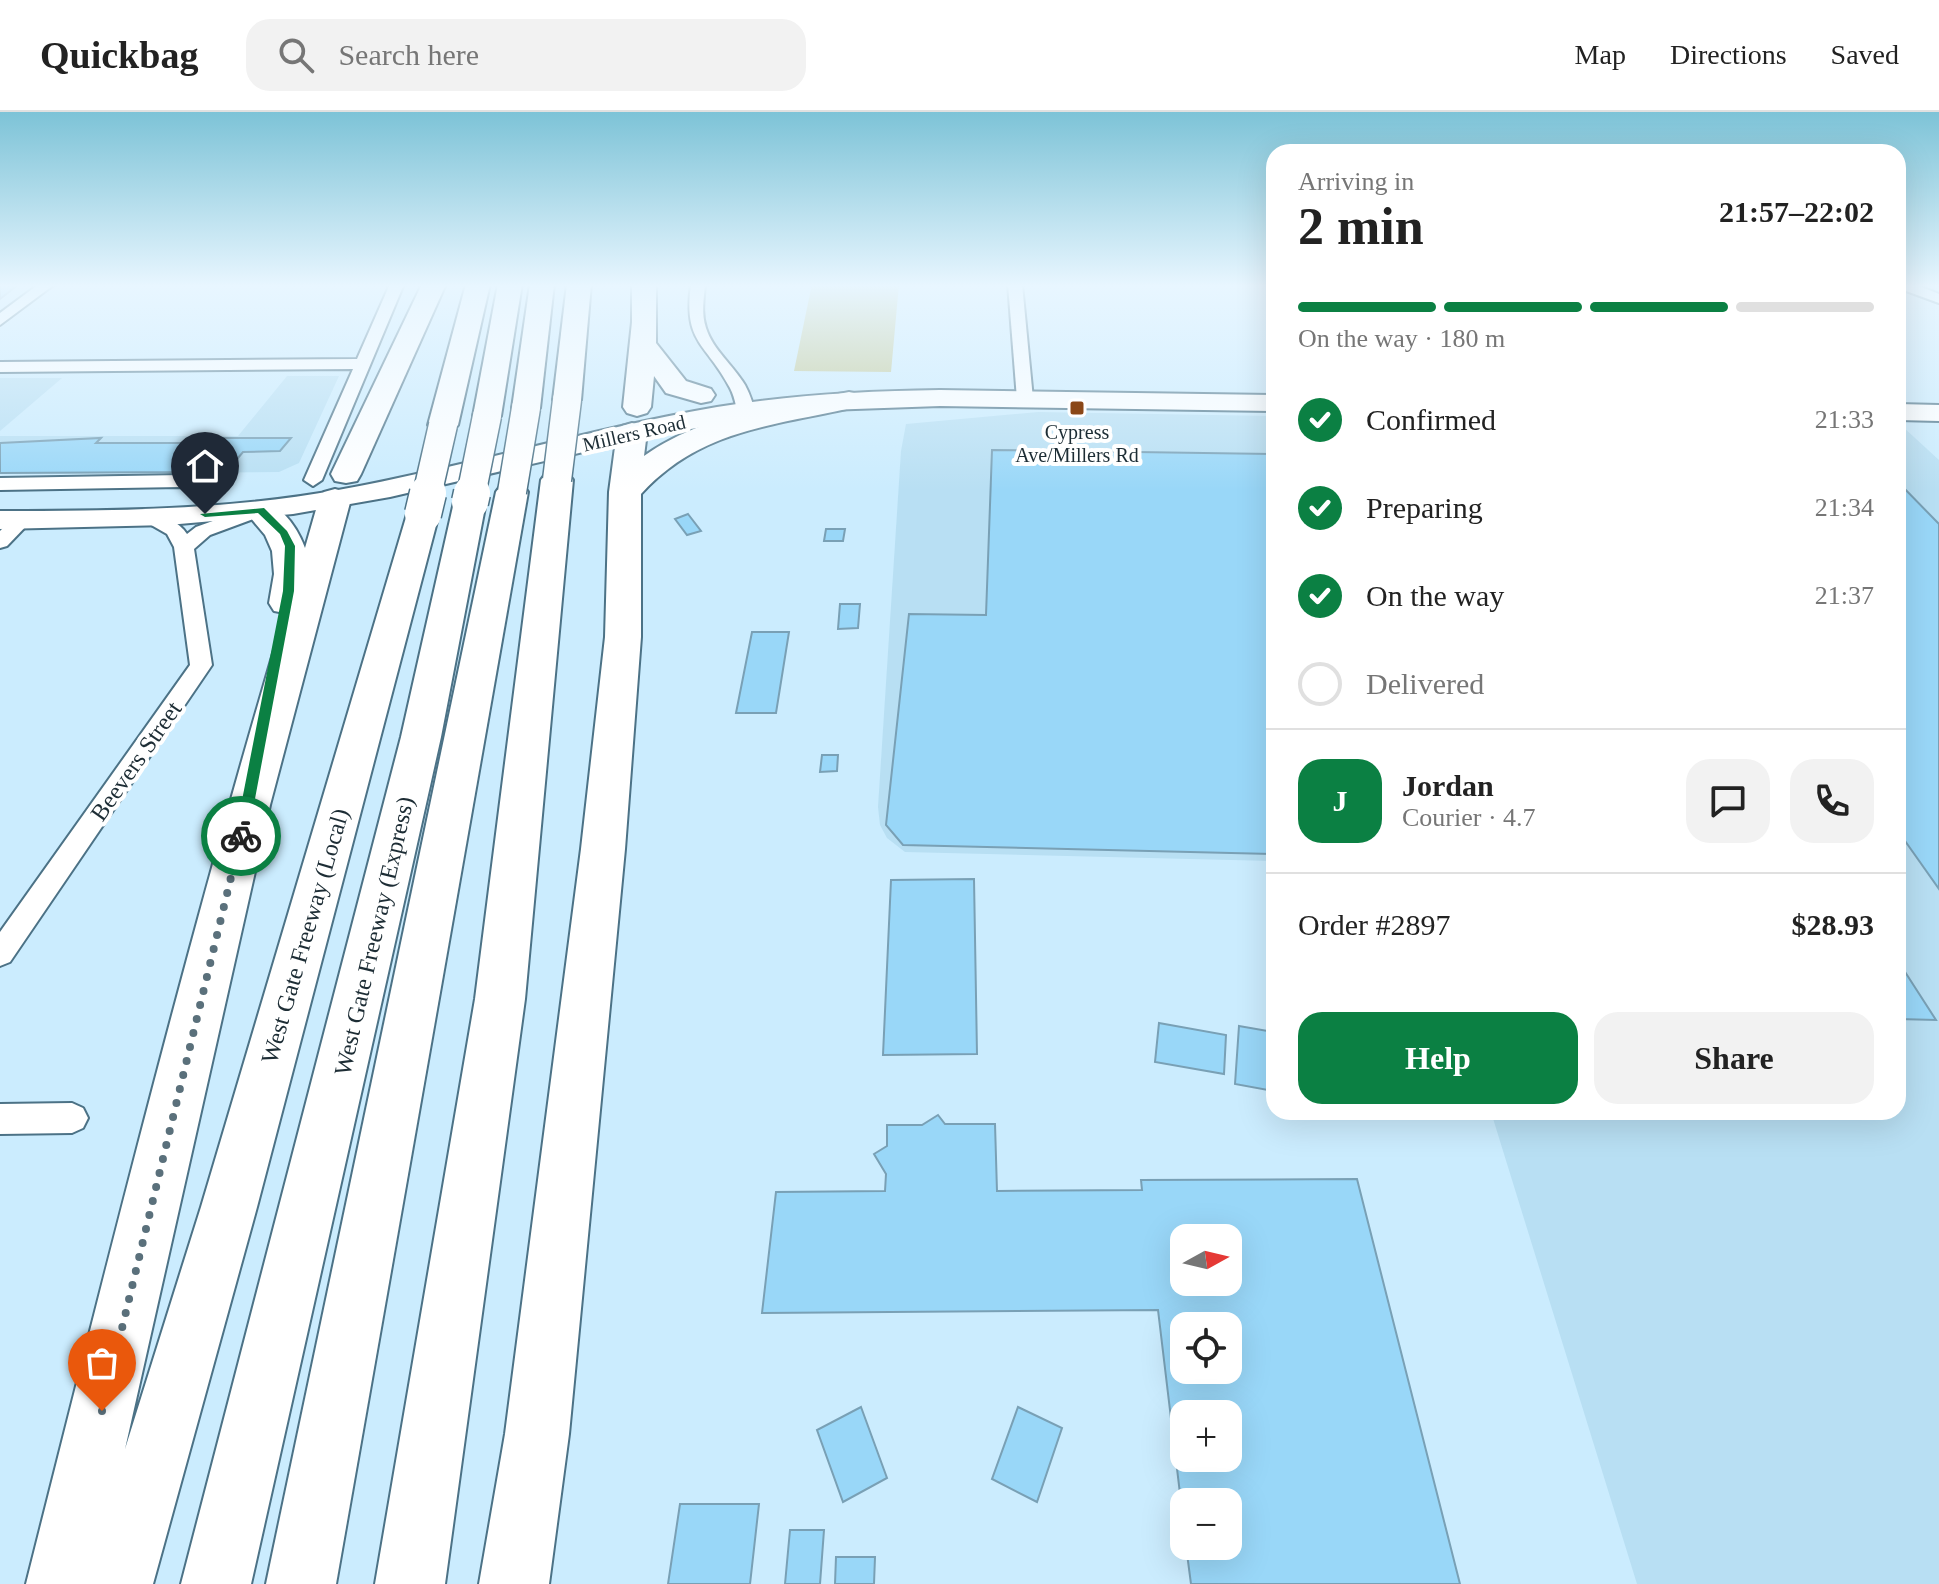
<!DOCTYPE html>
<meta charset="utf-8">
<style>
body{margin:0;font-family:"Times New Roman",serif;background:#f2f2f2;color:#222;height:100vh;display:flex;flex-direction:column;font-size:30px;white-space:nowrap}
*{box-sizing:border-box;margin:0}
p{font-size:26px;color:#767676}
.icon{flex:none;width:44px;height:44px;fill:none;stroke:currentColor;stroke-width:2;stroke-linecap:round;stroke-linejoin:round}
.map{position:relative;flex:1;overflow:hidden}
.panel{position:absolute;left:1266px;top:32px;width:640px;height:976px;display:flex;flex-direction:column;background:#fff;border-radius:24px;box-shadow:0 8px 32px #0002}
.panel>*{flex:none}
.needle{width:52px;rotate:82deg}
.buttons{position:absolute;left:1170px;top:1112px;display:grid;gap:16px}
.buttons a{display:grid;place-items:center;width:72px;height:72px;border-radius:16px;background:#fff;box-shadow:0 8px 32px #0002;font-size:40px}
.pin{position:absolute;display:grid;place-items:center;width:68px;height:68px;color:#fff;margin:-82px -34px;border-radius:50% 50% 50% 0;rotate:-45deg;box-shadow:0 0 8px #0007}
.pin .icon{rotate:45deg}
.courier{position:absolute;display:grid;place-items:center;width:80px;height:80px;margin:-40px;border:6px solid #0b8043;border-radius:50%;background:#fff;color:#222;box-shadow:0 2px 10px #0007}
.overview em{font-style:normal;font-weight:600}
.overview div{display:flex;flex-direction:column-reverse}
.overview{display:flex;align-items:center;justify-content:space-between;height:136px;padding:0 32px}
h1{font-size:52px;font-weight:600;line-height:60px}
.bar{display:grid;grid-template-columns:repeat(4,1fr);gap:12px 8px;align-content:center;height:96px;padding:0 32px}
.bar i{height:10px;border-radius:6px;background:#e0e0e0}
.bar .on{background:#0b8043}
.bar p{grid-column:span 4}
.line{display:flex;align-items:center;gap:20px;padding:0 32px;border-top:2px solid #e0e0e0}
.line div{flex:1}
.round{display:grid;place-items:center;flex:none;width:84px;height:84px;border-radius:24px;background:#f2f2f2}
ol{padding:0 32px;list-style:none}
li{display:flex;align-items:center;gap:24px;height:88px}
li p{margin-inline-start:auto}
li .icon{padding:8px;border-radius:50%;background:#0b8043;color:#fff;stroke-width:4}
li:last-child{color:#767676}
li i{width:44px;height:44px;border:4px solid #e0e0e0;border-radius:50%}
.action{display:flex;gap:16px;margin-top:auto;padding:16px 32px}
.action a{flex:1;height:92px;border-radius:24px;background:#0b8043;color:#fff;font-size:32px;font-weight:600;line-height:92px;text-align:center}
.action a+a{background:#f2f2f2;color:#222}
header{display:flex;align-items:center;gap:48px;box-sizing:border-box;height:112px;padding:0 40px;background:#fff;border-bottom:2px solid #e0e0e0}
header strong{font-size:38px}
nav{display:flex;gap:44px;margin-inline-start:auto;font-size:28px}
.search{width:560px;height:72px;background:#f2f2f2;display:flex;align-items:center;gap:20px;box-sizing:border-box;padding:0 28px;border-radius:24px;color:#767676;font-size:30px}
.map>svg:first-child{display:block}
.built{fill:#b8dff3}
.green{fill:#c0c58f}
.building{fill:#99d7f8;stroke:#79a0b5;stroke-width:2;fill-rule:evenodd}
.lines{fill:none;stroke-linecap:round;stroke-linejoin:round}
.street-casing{stroke:#4c7286;stroke-width:4}
.primary-casing{stroke:#4c7286;stroke-width:4}
.highway-casing{stroke:#4c7286;stroke-width:4}
.street{fill:#fff;fill-rule:evenodd}
.primary{fill:#fff;fill-rule:evenodd}
.highway{fill:#fff;fill-rule:evenodd}
.highway-bridge-far1-casing{stroke:#4c7286;stroke-width:31;stroke-linecap:butt}
.highway-bridge-casing{stroke:#4c7286;stroke-width:39;stroke-linecap:butt}
.highway-bridge-far1{stroke:#fff;stroke-width:28}
.highway-bridge{stroke:#fff;stroke-width:36}
.route{fill:#0b8043}
.done{stroke:#5a707b;stroke-width:8;stroke-dasharray:0 14.4}
.poi-dot{fill:#8a4717;stroke:#fff;stroke-width:3}
.labels{text-anchor:middle;dominant-baseline:central;stroke-width:8;stroke-linejoin:round;paint-order:stroke}
.far-poi-label{font-size:20px;fill:#1d2d35;stroke:#fff}
.far-street-label{font-size:20px;fill:#1d2d35;stroke:#fff}
.street-label{font-size:24px;fill:#1d2d35;stroke:#fff}
</style>
<header>
<strong>Quickbag</strong>
<div class="search"><svg class="icon" aria-label="search" viewBox="0 0 24 24"><circle cx="10" cy="10" r="6"/><path d="M15 15l6 6"/></svg>Search here</div>
<nav><a>Map</a><a>Directions</a><a>Saved</a></nav>
</header>
<div class="map">
<svg width="1939" height="1472" viewBox="0 0 1939 1472">
<rect width="100%" height="100%" fill="#cbecfe"/>
<!-- built -->
<g class="built">
<polygon points="287,264 339,264 299,351 279,360 0,362 0,324 238,324"/>
<polygon points="0,266 62,266 0,319"/>
<polygon points="1038,300 1274,304 1274,749 905,740 887,726 880,713 878,695 901,339 906,312"/>
<polygon points="1898,314 1902,314 1939,348 1939,1472 1637,1472 1491,1000 1898,1000"/>
</g>
<!-- green -->
<polygon class="green" points="812,172 899,172 891,260 794,259"/>
<!-- building -->
<g class="building">
<polygon points="0,172 19,172 0,187"/>
<polygon points="101,326 96,331 213,331 188,360 0,361 0,331"/>
<polygon points="217,326 291,326 280,339 243,340 238,346 200,346"/>
<polygon points="992,338 1274,342 1274,742 903,733 886,713 909,502 986,503"/>
<polygon points="1898,370 1939,412 1939,777 1898,719"/>
<polygon points="688,402 701,419 687,423 675,407"/>
<polygon points="826,417 845,417 843,429 824,429"/>
<polygon points="840,492 860,492 858,516 838,517"/>
<polygon points="752,520 789,520 776,601 736,601"/>
<polygon points="822,643 838,643 837,659 820,660"/>
<polygon points="974,767 977,942 883,943 891,768"/>
<polygon points="1898,849 1936,908 1898,907"/>
<polygon points="1159,911 1226,923 1224,962 1155,950"/>
<polygon points="1239,914 1274,920 1274,979 1235,972"/>
<path d="M938 1003 945 1012H995L997 1079 1142 1078 1141 1068 1357 1067 1460 1472H1191L1186 1434H1228V1390H1184V1415L1158 1198 762 1201 776 1080 885 1079 886 1062 874 1042 887 1034V1013H922ZM1184 1126H1228V1170H1184ZM1184 1214H1228V1258H1184ZM1184 1302H1228V1346H1184Z"/>
<polygon points="861,1295 887,1366 843,1390 817,1318"/>
<polygon points="1018,1295 1062,1316 1037,1390 992,1367"/>
<polygon points="680,1392 759,1392 750,1472 668,1472"/>
<polygon points="790,1418 824,1418 820,1472 785,1472"/>
<polygon points="836,1445 875,1445 874,1472 835,1472"/>
</g>
<g class="lines">
<defs>
<g id="street">
<polygon points="39,172 55,172 0,213 0,201"/>
<polygon points="390,172 404,172 322,368 313,374 304,368 353,257 0,260 0,250 357,247"/>
<path d="M691 172H705C704 187 701 201 706 216 713 238 733 253 745 273 751 284 754 295 757 308L754 312H742C736 300 736 287 730 276 706 230 683 232 691 172Z"/>
<polygon points="1008,172 1022,172 1033,287 1025,292 1017,287"/>
<polygon points="1898,172 1914,172 1939,182 1939,191 1898,176"/>
<polygon points="183,363 222,376 224,380 215,386 181,375 0,378 0,366"/>
<path d="M260 392 267 394 270 398 267 402 210 423 194 437 212 553 10 850 0 854V820L190 553 174 435 167 422 139 406 142 402C157 399 179 409 187 422L196 415Z"/>
<polygon points="22,402 32,408 7,434 0,436 0,419 15,404"/>
<polygon points="72,991 83,996 88,1006 83,1016 72,1021 0,1022 0,992"/>
</g>
<g id="primary">
<path d="M940 278 1274 283V299L940 294 799 299 661 322 390 385 293 402 168 413 0 417V399C113 399 227 398 338 378 465 355 589 317 717 295 791 283 865 279 940 278Z"/>
<polygon points="1898,292 1939,293 1939,309 1898,308"/>
</g>
<g id="highway">
<polygon points="422,172 446,172 361,362 357,369 346,371 335,369 331,362"/>
<polygon points="466,172 490,172 458,313 453,319 443,322 433,319 428,313"/>
<polygon points="498,172 522,172 501,304 497,310 487,313 477,310 473,304"/>
<polygon points="530,172 554,172 540,296 536,302 526,305 516,302 512,296"/>
<polygon points="567,172 591,172 581,288 577,294 567,296 557,294 553,288"/>
<polygon points="632,172 656,172 656,231 686,269 711,277 715,283 711,289 701,291 666,281 654,264 651,295 647,301 637,304 627,301 623,295 632,210"/>
<path d="M849 280 859 282 863 288 859 294C777 314 702 315 641 382V525L625 737 569 1322 549 1472H479L505 1322 581 737 605 525 609 380 617 320 622 314 632 311 642 314 647 320 644 344C703 302 779 293 849 280Z"/>
<polygon points="557,359 568,361 573,368 525,887 445,1472 375,1472 475,887 541,368 546,361"/>
<polygon points="512,371 523,373 528,380 336,1472 266,1472 496,380 501,373"/>
<path d="M335 377 346 380 351 387 270 693 125 1337 201 1095 407 402 412 395 423 392 434 395 439 402 257 1095 153 1472H26C108 1147 189 822 285 501L274 499 269 491 274 462 272 439 265 423 244 398 249 391C276 384 296 412 305 436L319 387 324 380Z"/>
<polygon points="470,380 481,383 486,390 441,625 251,1472 181,1472 401,625 454,390 459,383"/>
</g>
</defs>
<!-- street casing -->
<use href="#street" class="street-casing"/>
<!-- primary casing -->
<use href="#primary" class="primary-casing"/>
<!-- highway casing -->
<use href="#highway" class="highway-casing"/>
<!-- street -->
<use href="#street" class="street"/>
<!-- primary -->
<use href="#primary" class="primary"/>
<!-- highway -->
<use href="#highway" class="highway"/>
<defs>
<g id="highway-bridge-far1">
<polyline points="557,368 567,288"/>
<polyline points="512,380 526,296"/>
<polyline points="427,383 443,313"/>
<polyline points="471,383 487,304"/>
</g>
<g id="highway-bridge">
<polyline points="470,390 472,381"/>
<polyline points="423,402 428,381"/>
</g>
</defs>
<!-- highway-bridge-far1 casing -->
<use href="#highway-bridge-far1" class="highway-bridge-far1-casing"/>
<!-- highway-bridge casing -->
<use href="#highway-bridge" class="highway-bridge-casing"/>
<!-- highway-bridge-far1 -->
<use href="#highway-bridge-far1" class="highway-bridge-far1"/>
<!-- highway-bridge -->
<use href="#highway-bridge" class="highway-bridge"/>
</g>
<!-- sky -->
<linearGradient id="sky" x2="0" y2="1"><stop stop-color="#7dc3d7"/><stop offset="0.46" stop-color="#e8f6ff"/><stop offset="1" stop-color="#e8f6ff" stop-opacity="0"/></linearGradient>
<rect width="1939" height="378" fill="url(#sky)"/>
<!-- route -->
<polygon class="route" points="264,396 287,419 295,434 294,479 248,724 241,729 235,724 283,479 285,434 280,422 258,401 205,405 200,402"/>
<g class="lines">
<!-- done -->
<polyline class="done" points="102,1299 241,724"/>
</g>
<!-- markers -->
<rect class="poi-dot" x="1069" y="288" width="16" height="16" rx="4"/>
<g class="labels">
<!-- far-poi labels -->
<g class="far-poi-label">
<text x="1077" y="320">Cypress<tspan x="1077" dy="23">Ave/Millers Rd</tspan></text>
</g>
<!-- far-street labels -->
<g class="far-street-label">
<text transform="translate(634 321) rotate(-13)">Millers Road</text>
</g>
<!-- street labels -->
<g class="street-label">
<text transform="translate(136 649) rotate(-55)">Beevers Street</text>
<text transform="translate(305 824) rotate(-74)">West Gate Freeway (Local)</text>
<text transform="translate(374 824) rotate(-77)">West Gate Freeway (Express)</text>
</g>
</g>
</svg>
<div class="buttons">
<a><svg class="needle" viewBox="-14 -14 28 28"><path d="M0-13l5 13h-10z" fill="#e53935"/><path d="M0 13l5-13h-10z" fill="#767676"/></svg></a>
<a><svg class="icon" aria-label="locate" viewBox="0 0 24 24"><circle cx="12" cy="12" r="6"/><path d="M12 2v4M12 18v4M2 12h4M18 12h4"/></svg></a>
<a>+</a>
<a>−</a>
</div>
<div class="pin" style="left:102px;top:1299px;background:#ea580c"><svg class="icon" aria-label="bag" viewBox="0 0 24 24"><path d="M5 8h14l-1 12H6zM9 8a3 3 0 0 1 6 0"/></svg></div>
<div class="pin" style="left:205px;top:402px;background:#1f2937"><svg class="icon" aria-label="home" viewBox="0 0 24 24"><path d="M3 11l9-7 9 7M6 9v11h12V9"/></svg></div>
<div class="courier" style="left:241px;top:724px"><svg class="icon" aria-label="bike" viewBox="0 0 24 24"><circle cx="6" cy="16" r="4"/><circle cx="18" cy="16" r="4"/><path d="M6 16l4-8h5l3 8M10 8l3 8H6M13 5h3"/></svg></div>
<section class="panel">
<div class="overview"><div><h1>2 min</h1><p>Arriving in</p></div><em>21:57–22:02</em></div>
<div class="bar"><i class="on"></i><i class="on"></i><i class="on"></i><i></i><p>On the way · 180 m</p></div>
<ol>
<li><svg class="icon" aria-label="check" viewBox="0 0 24 24"><path d="M5 12l5 5 9-10"/></svg>Confirmed<p>21:33</p></li>
<li><svg class="icon" aria-label="check" viewBox="0 0 24 24"><path d="M5 12l5 5 9-10"/></svg>Preparing<p>21:34</p></li>
<li><svg class="icon" aria-label="check" viewBox="0 0 24 24"><path d="M5 12l5 5 9-10"/></svg>On the way<p>21:37</p></li>
<li><i></i>Delivered</li>
</ol>
<div class="line" style="height:144px"><b class="round" style="background:#0b8043;color:#fff">J</b><div><b>Jordan</b><p>Courier · 4.7</p></div><a class="round"><svg class="icon" aria-label="chat" viewBox="0 0 24 24"><path d="M4 5h16v11H9l-5 4z"/></svg></a><a class="round"><svg class="icon" aria-label="phone" viewBox="0 0 24 24"><path d="M5 4h4l2 5-3 2q2 4 5 5l2-3 5 2v4C11 20 4 13 5 4z"/></svg></a></div>
<div class="line" style="height:104px"><div>Order #2897</div><b>$28.93</b></div>
<div class="action"><a>Help</a><a>Share</a></div>
</section>
</div>
